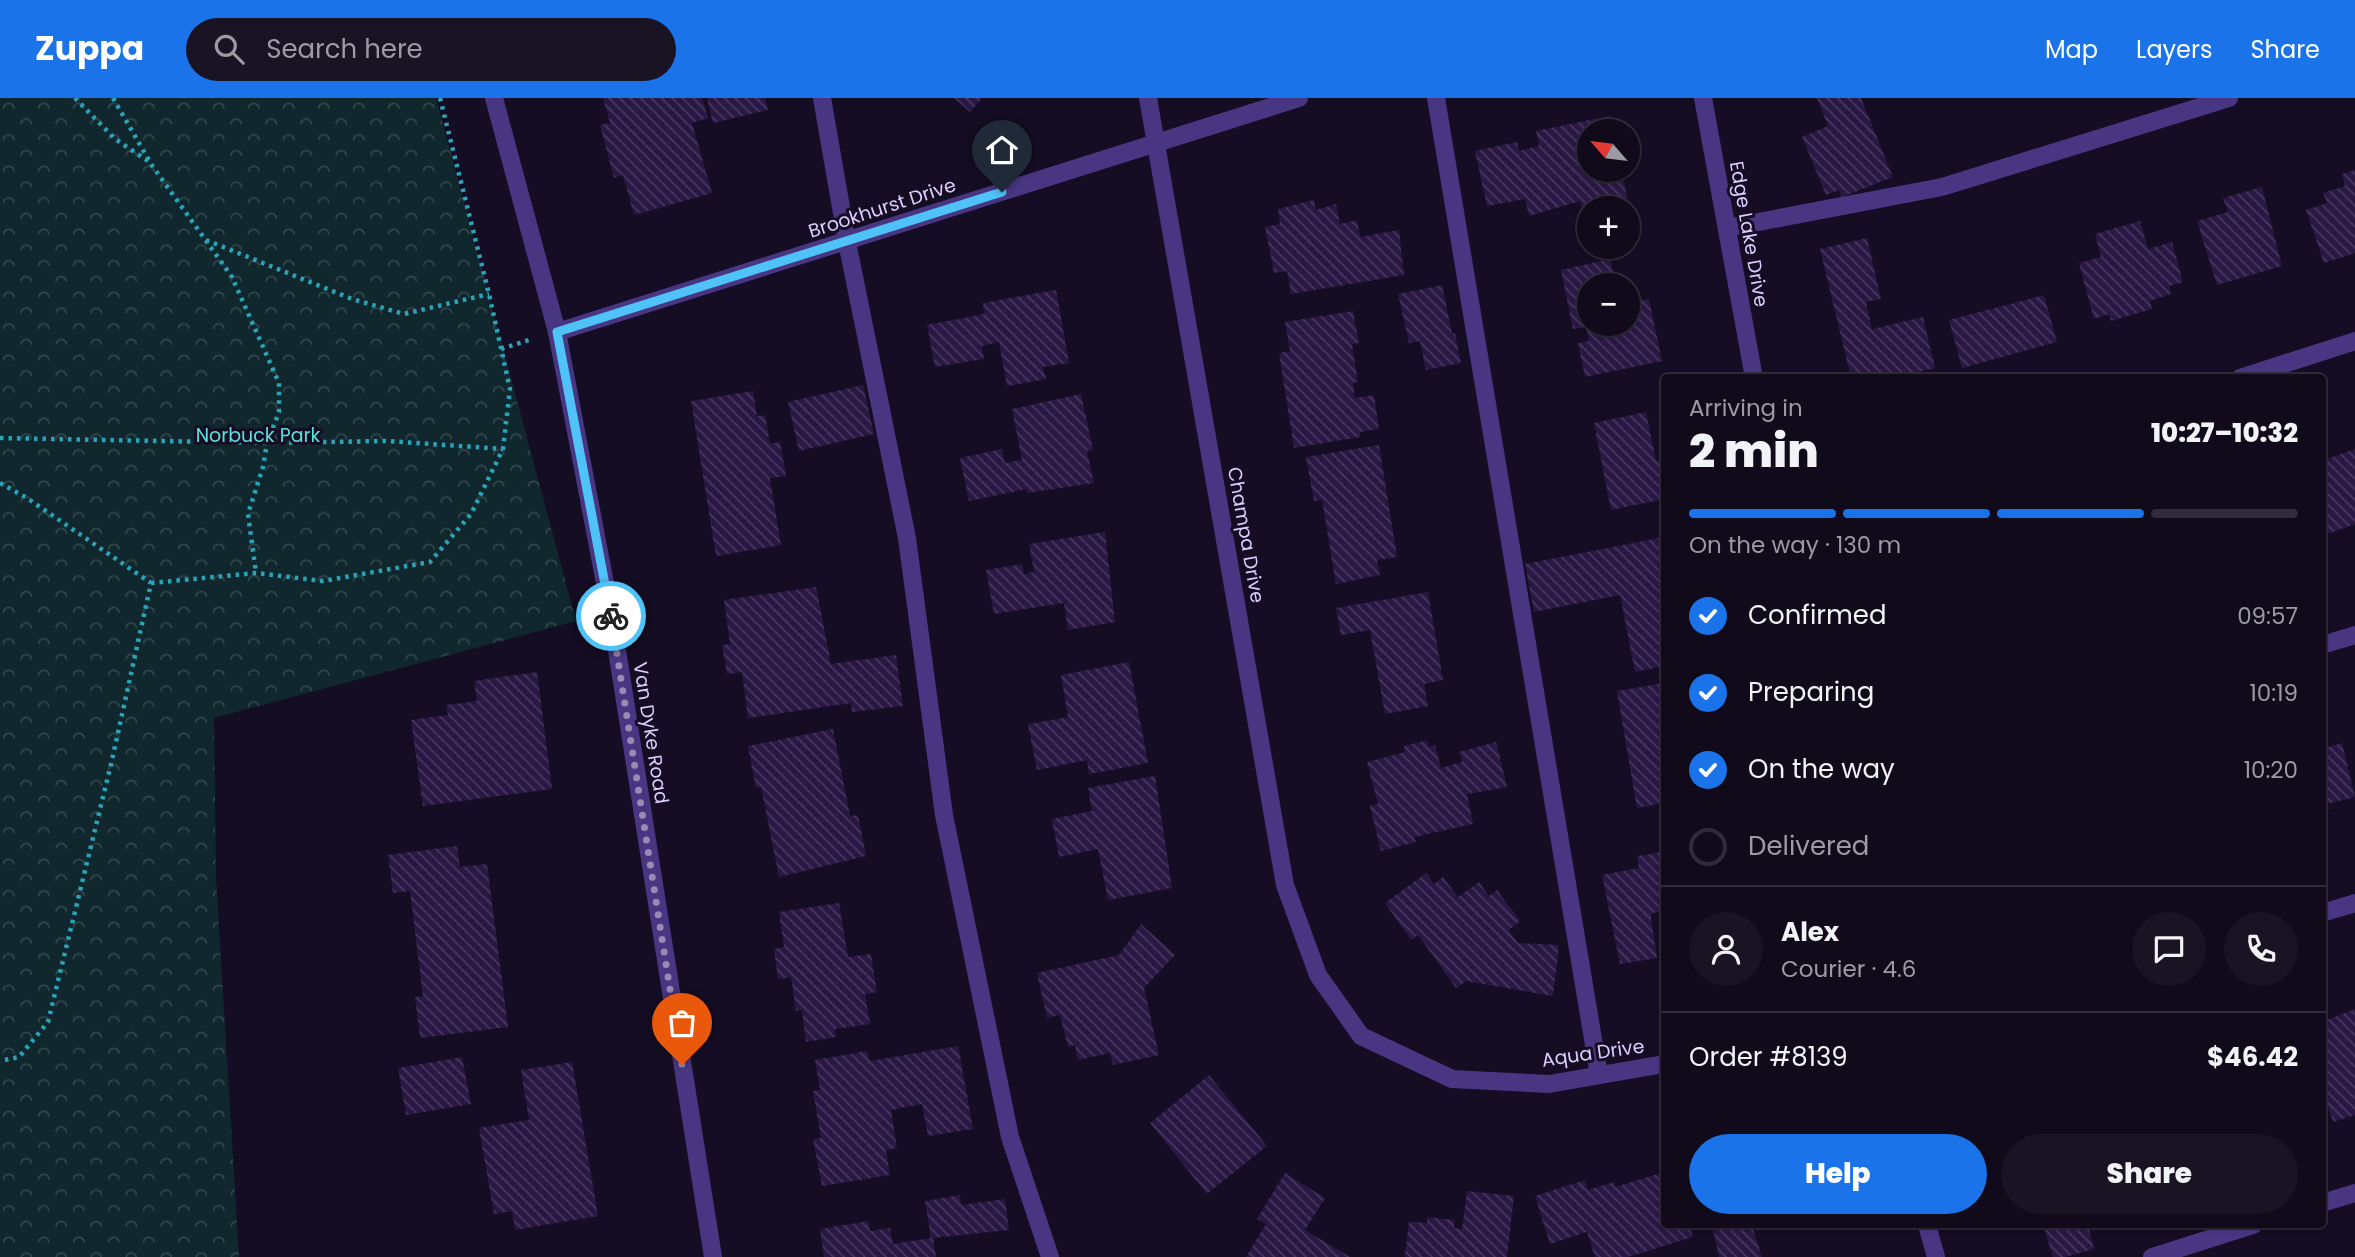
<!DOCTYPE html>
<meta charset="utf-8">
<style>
body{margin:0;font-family:Poppins,sans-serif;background:#191323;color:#f1f3f6;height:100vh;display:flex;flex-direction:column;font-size:26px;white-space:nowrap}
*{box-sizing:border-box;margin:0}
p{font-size:23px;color:#9c9aa2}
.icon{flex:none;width:38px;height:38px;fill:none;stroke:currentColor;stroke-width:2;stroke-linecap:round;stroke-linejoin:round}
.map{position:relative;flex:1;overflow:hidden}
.panel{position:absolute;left:1661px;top:276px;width:665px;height:854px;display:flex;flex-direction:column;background:#100a1a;border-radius:7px;box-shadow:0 2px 5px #0004,0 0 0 2px #302b39}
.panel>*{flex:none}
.needle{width:46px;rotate:298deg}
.tools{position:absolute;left:1577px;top:21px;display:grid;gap:14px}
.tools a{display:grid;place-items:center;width:63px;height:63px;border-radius:50%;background:#100a1a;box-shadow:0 2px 5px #0004,0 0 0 2px #302b39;font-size:35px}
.pin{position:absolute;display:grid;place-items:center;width:60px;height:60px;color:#fff;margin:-72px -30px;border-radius:50% 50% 50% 0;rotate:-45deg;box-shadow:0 0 7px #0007}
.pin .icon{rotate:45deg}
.courier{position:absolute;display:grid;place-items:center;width:70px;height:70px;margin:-35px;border:5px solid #4fc3f7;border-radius:50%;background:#fff;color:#222;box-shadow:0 2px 9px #0007}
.headline em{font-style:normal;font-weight:800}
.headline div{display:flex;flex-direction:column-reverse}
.headline{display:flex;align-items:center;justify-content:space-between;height:119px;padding:0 28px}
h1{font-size:46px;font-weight:800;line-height:52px}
.bar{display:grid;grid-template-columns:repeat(4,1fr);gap:10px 7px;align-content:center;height:84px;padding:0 28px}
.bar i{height:9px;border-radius:5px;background:#302b39}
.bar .current{background:#1a73e8}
.bar p{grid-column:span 4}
.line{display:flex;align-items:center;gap:18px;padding:0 28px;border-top:2px solid #302b39}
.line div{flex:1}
.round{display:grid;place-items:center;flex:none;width:74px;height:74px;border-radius:37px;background:#191323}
ol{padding:0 28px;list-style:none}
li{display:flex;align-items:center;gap:21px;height:77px}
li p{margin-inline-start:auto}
li .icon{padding:7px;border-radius:50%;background:#1a73e8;color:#fff;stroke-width:4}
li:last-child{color:#9c9aa2}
li i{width:38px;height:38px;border:4px solid #302b39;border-radius:50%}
.button{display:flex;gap:14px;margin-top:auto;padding:14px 28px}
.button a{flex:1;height:80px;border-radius:42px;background:#1a73e8;color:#fff;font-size:28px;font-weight:800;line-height:80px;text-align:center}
.button a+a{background:#191323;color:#f1f3f6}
header{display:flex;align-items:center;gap:42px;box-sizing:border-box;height:98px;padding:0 35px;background:#1a73e8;color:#fff}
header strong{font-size:33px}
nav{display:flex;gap:38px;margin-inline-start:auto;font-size:24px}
.search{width:490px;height:63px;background:#191323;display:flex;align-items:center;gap:18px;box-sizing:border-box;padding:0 24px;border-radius:38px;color:#9c9aa2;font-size:26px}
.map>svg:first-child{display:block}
.park{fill:url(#park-crowns)}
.building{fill:url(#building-back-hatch)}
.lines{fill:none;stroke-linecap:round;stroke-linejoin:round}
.path{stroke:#2aa3b8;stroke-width:4.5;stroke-dasharray:3.5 5;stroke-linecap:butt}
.minor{stroke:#493683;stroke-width:18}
.done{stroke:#988ab2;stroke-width:7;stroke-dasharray:0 12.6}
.route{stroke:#4fc3f7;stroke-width:9}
.labels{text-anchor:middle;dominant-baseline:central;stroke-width:6;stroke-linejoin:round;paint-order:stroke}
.street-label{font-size:19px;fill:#deceff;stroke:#150d23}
.park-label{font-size:19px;fill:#56e3dd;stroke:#150d23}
</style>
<header>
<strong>Zuppa</strong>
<div class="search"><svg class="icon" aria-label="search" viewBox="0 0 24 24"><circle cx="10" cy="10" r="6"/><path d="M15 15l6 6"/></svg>Search here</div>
<nav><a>Map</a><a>Layers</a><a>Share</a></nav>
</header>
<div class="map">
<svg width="2355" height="1159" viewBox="0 0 2355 1159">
<defs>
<pattern id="park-crowns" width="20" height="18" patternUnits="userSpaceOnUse" patternTransform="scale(1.75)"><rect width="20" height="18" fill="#10282d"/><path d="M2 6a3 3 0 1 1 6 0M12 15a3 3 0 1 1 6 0" fill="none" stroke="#32464c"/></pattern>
<pattern id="building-back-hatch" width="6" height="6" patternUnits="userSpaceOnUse" patternTransform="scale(1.75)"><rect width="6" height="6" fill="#2a1844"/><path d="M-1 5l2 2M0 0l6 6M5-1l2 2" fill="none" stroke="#483860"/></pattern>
</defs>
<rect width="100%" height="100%" fill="#150d23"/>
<!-- park -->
<polygon class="park" points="0,0 436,0 576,523 214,620 216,780 239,1159 0,1159"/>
<!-- building -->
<g class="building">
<polygon points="603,0 702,0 708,20 692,25 712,95 634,117 623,77 614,80 600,27 610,25"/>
<polygon points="707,0 765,0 768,12 713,25"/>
<polygon points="954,0 982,0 970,14"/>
<polygon points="1817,0 1861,0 1893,79 1842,99 1839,92 1826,97 1802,39 1828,28"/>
<polygon points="1610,18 1613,33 1589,33 1589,72 1621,72 1628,103 1582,112 1580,103 1529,118 1525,101 1487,108 1475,53 1517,44 1519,53 1539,48 1536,33"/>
<polygon points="2355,72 2355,155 2324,165 2306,112 2327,105 2323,95 2345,88 2342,76"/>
<polygon points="2262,89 2282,168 2217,187 2197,123 2228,114 2223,100"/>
<polygon points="1314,102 1316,112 1336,106 1340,126 1357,122 1360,139 1399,132 1404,177 1291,196 1287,173 1274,175 1265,129 1280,126 1278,111"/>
<polygon points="2140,123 2148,151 2172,144 2183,184 2169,188 2171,196 2150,203 2152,211 2111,223 2109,216 2094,221 2079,165 2101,159 2095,136"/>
<polygon points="1867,140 1881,201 1866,204 1872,231 1923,219 1935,270 1892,280 1851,280 1820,151"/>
<polygon points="1610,161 1616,187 1589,187 1589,226 1628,226 1628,205 1649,201 1662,263 1585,279 1578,245 1589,243 1586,229 1573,231 1561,172"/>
<polygon points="1442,187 1452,236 1455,235 1461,265 1426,272 1420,243 1409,245 1398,196"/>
<polygon points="1056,192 1069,265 1043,269 1046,281 1007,288 999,244 982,248 984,261 935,269 927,227 984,216 983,205"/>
<polygon points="2044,197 2057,244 1962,270 1949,222"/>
<polygon points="1353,213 1359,245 1352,246 1358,284 1353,285 1355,300 1374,297 1379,331 1360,334 1360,339 1294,350 1279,255 1290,253 1285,224"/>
<polygon points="863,287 874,336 799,353 788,304"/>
<polygon points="753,293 757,318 765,317 770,346 780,344 786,378 770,380 781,447 716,458 691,303"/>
<polygon points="1081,296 1093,352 1087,353 1094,385 1027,395 1026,391 969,403 960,360 1002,351 1005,365 1022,362 1012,311"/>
<polygon points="1646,314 1656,363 1664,362 1664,401 1611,412 1594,325"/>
<polygon points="1379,347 1397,459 1377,462 1380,477 1336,486 1322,402 1314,403 1306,359"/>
<polygon points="2355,351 2355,426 2322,438 2322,375 2327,373 2324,362"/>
<polygon points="1105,434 1115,524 1068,532 1064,505 994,516 986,472 1022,466 1024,476 1034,474 1029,446"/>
<polygon points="1664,439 1664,568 1635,574 1620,497 1534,514 1525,466"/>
<polygon points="816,489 831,566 896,557 903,608 852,614 851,605 748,620 742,574 727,576 722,547 730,546 724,502"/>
<polygon points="1428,494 1443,582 1424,586 1428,608 1385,616 1370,532 1341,537 1336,510"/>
<polygon points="1129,564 1148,665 1089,676 1087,662 1037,672 1028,626 1068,619 1061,577"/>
<polygon points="537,574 552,691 423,708 411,622 448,617 446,607 477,603 474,583"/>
<polygon points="1664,585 1664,705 1637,710 1617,593"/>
<polygon points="833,631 850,718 858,717 866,758 779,779 761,689 756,690 748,648"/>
<polygon points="1427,642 1429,649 1435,647 1441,670 1462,664 1459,654 1496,644 1507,689 1467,696 1473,726 1414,739 1416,744 1381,753 1370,708 1378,706 1367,664 1405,654 1404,648"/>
<polygon points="2342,645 2355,699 2327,706 2329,711 2322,712 2322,651"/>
<polygon points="1155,678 1172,790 1108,802 1098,751 1059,759 1052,721 1092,713 1088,690"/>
<polygon points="457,748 460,769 487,766 508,929 420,940 415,899 423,898 410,793 393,795 388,757"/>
<polygon points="1663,754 1664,813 1652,815 1651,821 1657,860 1620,866 1602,777 1639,770 1637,758"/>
<polygon points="1426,775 1434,786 1443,779 1458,799 1479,784 1489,798 1497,792 1520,823 1509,832 1518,845 1559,847 1553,898 1466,883 1456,890 1418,837 1411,842 1385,805"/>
<polygon points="839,805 848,859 871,856 877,894 865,896 870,926 835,931 836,939 806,944 802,912 796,913 791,879 778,881 774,851 784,849 779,814"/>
<polygon points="1141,826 1175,857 1144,890 1159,957 1113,967 1110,955 1078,962 1075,947 1068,949 1060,917 1047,920 1037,875 1119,857"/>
<polygon points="2355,911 2355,1017 2333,1024 2322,992 2322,916 2325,916 2327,922"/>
<polygon points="958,948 973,1031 928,1038 922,1006 891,1012 897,1050 886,1052 890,1077 822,1088 813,1041 821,1040 813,993 820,992 815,962 867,953 870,963"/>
<polygon points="462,959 471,1006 406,1017 398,970"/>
<polygon points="572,964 598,1118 515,1132 512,1113 494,1116 479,1030 529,1022 521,972"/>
<polygon points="1209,977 1267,1048 1207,1096 1150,1025"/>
<polygon points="1664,1074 1664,1127 1689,1127 1693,1139 1628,1159 1595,1159 1587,1134 1550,1146 1535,1098 1585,1082 1588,1092 1614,1084 1615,1089"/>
<polygon points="1285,1075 1325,1100 1305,1132 1350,1159 1246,1159 1266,1126 1257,1121"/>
<polygon points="1467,1093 1514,1098 1507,1159 1405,1159 1409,1124 1427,1125 1427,1119 1455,1122 1454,1130 1462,1131"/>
<polygon points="960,1097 961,1107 1005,1101 1009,1132 933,1140 936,1159 824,1159 820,1131 868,1123 870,1133 890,1130 893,1146 931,1140 925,1103"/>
<polygon points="1712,1127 1745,1127 1747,1133 1753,1131 1762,1159 1719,1159"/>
<polygon points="2043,1127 2088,1127 2094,1151 2065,1159 2053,1159"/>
</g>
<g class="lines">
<!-- path -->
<g class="path">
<polyline points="75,0 115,41 148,63"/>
<polyline points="113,0 151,66 232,179 279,285 279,314 267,345 263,369 248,416 256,475"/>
<polyline points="206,142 352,201 404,216 489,196"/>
<polyline points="501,251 529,242"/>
<polyline points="0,340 267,345 387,343 503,351"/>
<polyline points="0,385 27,400 151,485 112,662 48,924 19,959 0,963"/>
<polyline points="151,485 256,475 323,483 430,464 471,416 503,351 510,291 489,196 440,0"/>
</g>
<!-- minor -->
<g class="minor">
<polyline points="494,0 557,234 613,527 713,1159"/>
<polyline points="822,0 847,144 907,440 944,717 1010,1039 1050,1159"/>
<polyline points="1148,0 1285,787 1318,877 1361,938 1452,981 1549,986 1664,966"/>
<polyline points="1436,0 1599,977"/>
<polyline points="1703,0 1754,280"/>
<polyline points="1727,130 1942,89 2229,0"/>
<polyline points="557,234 1299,0"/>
<polyline points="2240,280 2355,243"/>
<polyline points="2322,547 2355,537"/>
<polyline points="2322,815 2355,805"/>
<polyline points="2322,1105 2355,1095"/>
<polyline points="1927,1127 1936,1159"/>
<polyline points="2152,1159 2253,1127"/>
</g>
</g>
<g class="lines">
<!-- done -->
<polyline class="done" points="611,518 682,967"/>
<!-- route -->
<polyline class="route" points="611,518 557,234 1002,94"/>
</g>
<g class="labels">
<!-- street labels -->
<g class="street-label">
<text transform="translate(882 110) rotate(-18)">Brookhurst Drive</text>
<text transform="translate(1749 136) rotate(80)">Edge Lake Drive</text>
<text transform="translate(1246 437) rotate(80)">Champa Drive</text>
<text transform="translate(651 635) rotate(81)">Van Dyke Road</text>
<text transform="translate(1593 955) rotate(-8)">Aqua Drive</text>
</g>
<!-- park labels -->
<g class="park-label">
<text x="258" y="337">Norbuck Park</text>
</g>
</g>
</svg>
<div class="tools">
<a><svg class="needle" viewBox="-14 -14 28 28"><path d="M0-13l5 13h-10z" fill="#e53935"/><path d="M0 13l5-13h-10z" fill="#9c9aa2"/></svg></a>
<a>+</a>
<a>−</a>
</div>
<div class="pin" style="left:682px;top:967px;background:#ea580c"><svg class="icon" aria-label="bag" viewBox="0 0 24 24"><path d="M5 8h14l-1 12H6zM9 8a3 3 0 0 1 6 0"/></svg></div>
<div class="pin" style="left:1002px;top:94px;background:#1f2937"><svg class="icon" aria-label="home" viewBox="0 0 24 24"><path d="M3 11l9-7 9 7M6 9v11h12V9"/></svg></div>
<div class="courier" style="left:611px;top:518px"><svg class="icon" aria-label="bike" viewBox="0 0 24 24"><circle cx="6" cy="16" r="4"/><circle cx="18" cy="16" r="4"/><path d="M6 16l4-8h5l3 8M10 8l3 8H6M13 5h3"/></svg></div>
<section class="panel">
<div class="headline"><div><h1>2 min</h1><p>Arriving in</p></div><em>10:27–10:32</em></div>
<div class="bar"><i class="current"></i><i class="current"></i><i class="current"></i><i></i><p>On the way · 130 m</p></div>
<ol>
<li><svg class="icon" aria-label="check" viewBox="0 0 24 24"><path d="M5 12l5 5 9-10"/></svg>Confirmed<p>09:57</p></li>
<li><svg class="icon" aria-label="check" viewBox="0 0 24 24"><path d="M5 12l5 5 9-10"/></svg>Preparing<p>10:19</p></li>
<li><svg class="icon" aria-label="check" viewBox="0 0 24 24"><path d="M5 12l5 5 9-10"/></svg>On the way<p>10:20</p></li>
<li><i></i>Delivered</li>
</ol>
<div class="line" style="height:126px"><a class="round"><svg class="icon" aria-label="person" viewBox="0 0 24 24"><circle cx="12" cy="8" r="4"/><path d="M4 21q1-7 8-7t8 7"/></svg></a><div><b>Alex</b><p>Courier · 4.6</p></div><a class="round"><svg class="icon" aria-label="chat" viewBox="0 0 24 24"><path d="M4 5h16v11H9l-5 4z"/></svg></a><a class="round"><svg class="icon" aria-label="phone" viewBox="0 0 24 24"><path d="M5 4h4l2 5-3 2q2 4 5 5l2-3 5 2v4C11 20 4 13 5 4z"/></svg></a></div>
<div class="line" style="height:91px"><div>Order #8139</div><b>$46.42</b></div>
<div class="button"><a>Help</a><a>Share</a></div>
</section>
</div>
